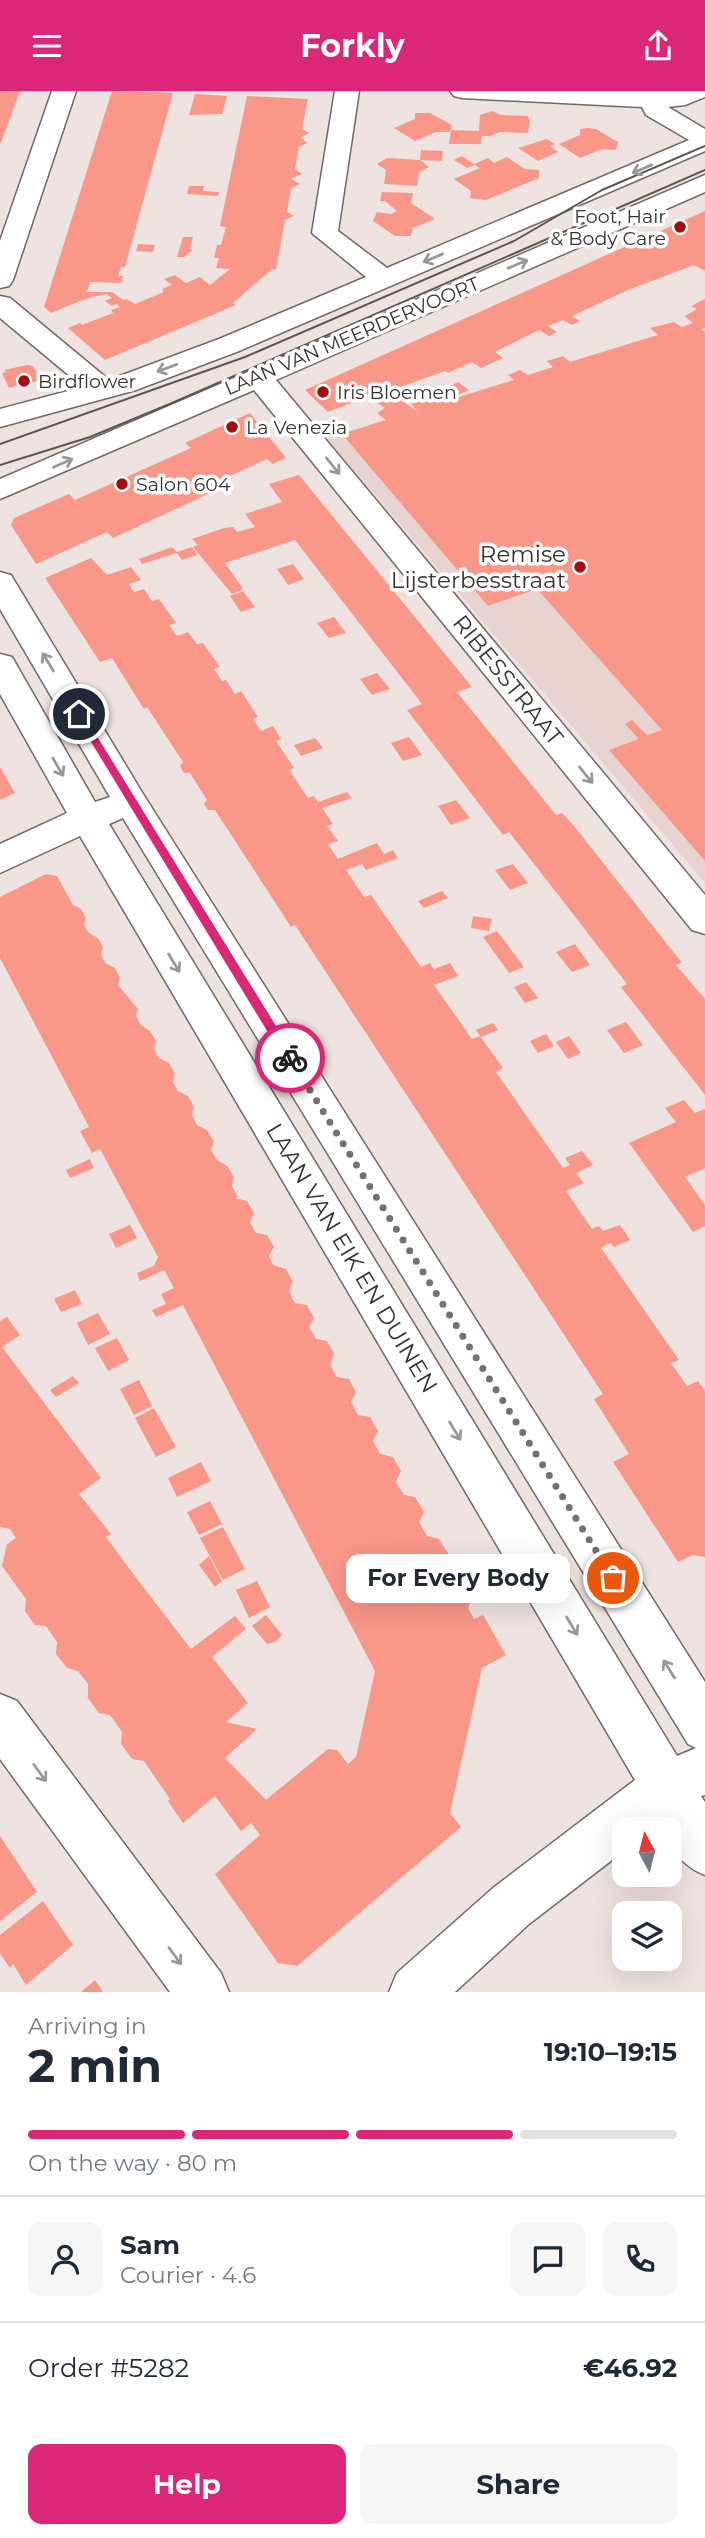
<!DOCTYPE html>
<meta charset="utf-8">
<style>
body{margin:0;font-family:Montserrat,sans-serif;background:#f6f6f7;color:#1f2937;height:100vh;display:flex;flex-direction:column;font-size:26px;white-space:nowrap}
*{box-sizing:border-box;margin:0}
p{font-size:23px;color:#747a83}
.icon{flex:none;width:38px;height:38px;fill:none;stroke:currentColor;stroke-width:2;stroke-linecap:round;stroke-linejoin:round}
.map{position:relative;height:1901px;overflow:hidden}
.details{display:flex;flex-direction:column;background:#fff;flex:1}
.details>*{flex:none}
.needle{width:46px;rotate:353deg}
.tools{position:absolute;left:612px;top:1726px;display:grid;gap:14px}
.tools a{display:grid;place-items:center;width:70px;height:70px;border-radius:14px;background:#fff;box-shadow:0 7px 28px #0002;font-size:35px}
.pin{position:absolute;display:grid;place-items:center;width:60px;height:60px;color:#fff;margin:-30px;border:4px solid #fff;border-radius:50%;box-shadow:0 2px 7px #0007}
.courier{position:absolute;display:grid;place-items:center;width:70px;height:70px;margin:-35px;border:5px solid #db2777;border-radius:50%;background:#fff;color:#222;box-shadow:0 2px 9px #0007}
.bubble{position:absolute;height:49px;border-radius:14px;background:#fff;box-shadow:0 7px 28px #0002;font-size:23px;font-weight:700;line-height:49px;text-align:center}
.headline em{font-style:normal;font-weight:700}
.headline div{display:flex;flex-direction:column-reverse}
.headline{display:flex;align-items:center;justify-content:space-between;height:119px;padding:0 28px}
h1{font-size:46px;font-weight:700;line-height:52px}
.bar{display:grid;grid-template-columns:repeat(4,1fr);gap:10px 7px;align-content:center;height:84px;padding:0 28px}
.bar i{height:9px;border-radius:5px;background:#e0e1e3}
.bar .on{background:#db2777}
.bar p{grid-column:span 4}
.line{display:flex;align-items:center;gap:18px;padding:0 28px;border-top:2px solid #e0e1e3}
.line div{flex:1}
.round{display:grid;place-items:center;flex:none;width:74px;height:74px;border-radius:14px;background:#f6f6f7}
.primary-button{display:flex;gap:14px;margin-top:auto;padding:14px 28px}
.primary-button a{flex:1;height:80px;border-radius:14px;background:#db2777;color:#fff;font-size:28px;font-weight:700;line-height:80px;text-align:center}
.primary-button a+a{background:#f6f6f7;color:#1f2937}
header{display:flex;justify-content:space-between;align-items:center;height:91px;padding:0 28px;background:#db2777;color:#fff;font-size:32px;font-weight:700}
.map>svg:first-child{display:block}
.built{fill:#e8d3d0}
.building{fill:#f99789}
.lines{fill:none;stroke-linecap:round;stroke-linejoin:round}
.minor-casing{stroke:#736867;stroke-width:3}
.minor{fill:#fff;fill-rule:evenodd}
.tram{stroke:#5c5755;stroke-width:2}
.oneway{stroke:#9a9898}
.route{fill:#db2777}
.done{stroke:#77706f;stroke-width:7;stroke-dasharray:0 12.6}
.poi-dot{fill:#a40d0b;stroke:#fff;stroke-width:2.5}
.labels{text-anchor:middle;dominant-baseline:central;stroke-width:7;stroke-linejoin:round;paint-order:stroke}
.far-poi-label{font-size:19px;fill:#363231;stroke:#fff;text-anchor:start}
.far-street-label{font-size:19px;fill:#363231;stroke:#fff}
.poi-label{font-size:23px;fill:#363231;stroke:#fff;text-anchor:end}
.street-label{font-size:23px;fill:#363231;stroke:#fff}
</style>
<header><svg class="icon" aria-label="menu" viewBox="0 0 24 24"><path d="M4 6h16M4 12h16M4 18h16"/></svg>Forkly<svg class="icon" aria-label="share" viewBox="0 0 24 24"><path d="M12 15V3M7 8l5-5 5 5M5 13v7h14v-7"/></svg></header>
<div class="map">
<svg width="705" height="1901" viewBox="0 0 705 1901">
<rect width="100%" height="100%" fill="#efe3e1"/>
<!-- built -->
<polygon class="built" points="705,215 705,792 327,347 692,233 685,225"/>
<!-- building -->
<g class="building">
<polygon points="0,0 20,0 0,54"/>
<polygon points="112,0 173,2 125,176 121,176 118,185 123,185 121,192 90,191 87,201 112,201 123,209 127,208 135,213 164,201 162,198 172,194 164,188 175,184 186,192 200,186 210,194 230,178 216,177 219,167 214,167 217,154 221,154 226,136 220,135 247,5 308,8 302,38 309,42 301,46 307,52 299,56 295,78 302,83 291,88 300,93 291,97 287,121 294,125 285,129 276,179 272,178 233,212 236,214 105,269 68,237 80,232 82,234 113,222 111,219 120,216 117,213 112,215 105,210 112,207 106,203 85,208 51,222 44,216"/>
<polygon points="195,3 227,5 222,23 189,24"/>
<polygon points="492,20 501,24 528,25 530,30 528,42 500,41 490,45 482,45 481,53 449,53 451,39 479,40 480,24"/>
<polygon points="415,22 430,22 452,34 451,38 449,41 436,41 415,50 394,37 415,28"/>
<polygon points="588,37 596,38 618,51 617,56 615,59 602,58 580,67 559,53 580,44 580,38"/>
<polygon points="547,48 555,53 550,55 558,61 538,70 518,57"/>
<polygon points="421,59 443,60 442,70 420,69"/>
<polygon points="462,65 474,73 488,67 494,72 507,66 525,78 539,79 539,87 486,109 470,107 471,100 454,88 480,77 475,74 467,77 454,69"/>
<polygon points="387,67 420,69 429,76 419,81 417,95 384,93 386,79 377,73"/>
<polygon points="189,95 204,95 203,100 219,101 218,105 187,103"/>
<polygon points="382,101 413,102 411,112 435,128 413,137 411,145 395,145 373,130 377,121 391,123 397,120 385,110 380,110"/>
<polygon points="705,120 705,180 694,174 628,199 572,225 580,230 572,234 563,229 548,235 557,241 549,245 539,239 495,261 503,267 481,277 472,271 448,282 445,280 389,300 418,321 411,313 438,305 443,311 514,289 508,284 520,279 528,284 553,276 547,270 563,265 570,271 658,244 650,237 674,231 682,236 693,232 685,225 697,218 691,215 705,208 705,237 701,238 705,242 705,770 609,659 639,648 625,633 632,629 647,644 662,639 537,498 488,515 342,343 386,329 377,322 385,317 368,305 328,321 305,299"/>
<polygon points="183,146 193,146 190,158 193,159 184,166 177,166"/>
<polygon points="138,153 155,154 153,161 136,160"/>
<polygon points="27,274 33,275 41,289 9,297 2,282 6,281 4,279"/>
<polygon points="458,291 469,299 456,305 445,298"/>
<polygon points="250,322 286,367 273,373 267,368 226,387 232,392 113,447 107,441 36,473 11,434 14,427 69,403 75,409 191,357 185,352"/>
<polygon points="299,384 472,596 457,601 556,724 562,722 575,736 682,872 676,874 705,908 705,1004 621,896 627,893 563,810 509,741 503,744 407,619 422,613 295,449 225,472 242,496 242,499 232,503 193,456 198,454 192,448 224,437 233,436 237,441 255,436 245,423 282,411 269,393"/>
<polygon points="172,456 177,461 192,456 197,464 182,469 177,462 142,473 139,468"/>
<polygon points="91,467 107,484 131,476 141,489 129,493 134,501 144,498 152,510 159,508 176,532 169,534 177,545 188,541 197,553 203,552 220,576 214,578 222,590 226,589 235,603 241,600 258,626 253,628 261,640 273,635 281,648 276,650 294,677 289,679 308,707 314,705 318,711 347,701 352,707 322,717 333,733 327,735 338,750 328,753 338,768 377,752 384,763 393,759 398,767 366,779 362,773 346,779 364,806 371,804 421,876 430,872 434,878 450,872 458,885 434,894 472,948 480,945 503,977 496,981 563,1077 570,1074 565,1067 582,1060 593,1074 576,1082 584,1092 566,1100 592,1138 599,1135 603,1140 620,1134 625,1141 630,1149 614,1156 610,1152 601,1157 679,1269 671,1272 687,1295 698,1290 705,1300 705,1466 693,1464 678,1471 613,1371 629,1363 594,1308 603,1303 295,834 291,836 215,719 208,719 204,713 207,709 190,682 184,682 180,675 183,671 147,616 144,618 112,567 100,571 45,487"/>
<polygon points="293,473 304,488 288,494 277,478"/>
<polygon points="243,500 255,516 241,521 230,505"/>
<polygon points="334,526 346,542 329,547 317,532"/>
<polygon points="377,582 390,598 372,604 360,588"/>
<polygon points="409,646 422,664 403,670 391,652"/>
<polygon points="315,647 323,657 301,665 294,654"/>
<polygon points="0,676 15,702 0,709"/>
<polygon points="456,709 470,727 451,734 438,715"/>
<polygon points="513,773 528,792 510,799 495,779"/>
<polygon points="46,783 57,785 73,814 81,818 86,827 84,834 89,842 98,847 103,857 101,863 105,872 115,877 120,887 118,894 138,918 136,925 141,934 150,940 156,950 154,958 159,967 169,972 175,983 173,991 178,1000 188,1005 194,1016 192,1024 197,1034 207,1039 214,1051 211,1059 217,1069 227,1075 234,1086 232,1095 238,1106 235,1107 247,1110 254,1122 250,1131 256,1142 267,1144 274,1156 269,1165 273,1174 286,1178 293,1191 289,1200 293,1209 295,1212 307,1214 314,1227 309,1236 311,1239 316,1248 327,1250 334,1263 330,1273 335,1283 337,1286 349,1288 356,1301 351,1311 358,1324 370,1326 378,1340 373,1350 380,1363 393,1366 401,1380 396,1391 404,1404 415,1406 424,1421 419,1431 427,1445 439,1448 448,1462 444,1474 451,1488 464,1490 473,1506 468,1517 474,1528 483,1524 506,1564 482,1577 450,1722 461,1736 297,1875 278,1872 215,1783 260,1744 251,1732 241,1740 215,1705 183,1732 168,1710 170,1708 144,1670 132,1668 121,1653 122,1641 110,1624 99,1622 88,1607 88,1593 78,1580 67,1577 56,1563 57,1551 46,1535 35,1534 25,1520 26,1508 2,1475 7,1453 16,1447 10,1438 0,1436 0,1230 7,1226 20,1244 2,1256 101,1387 79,1403 111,1443 106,1446 137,1488 191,1558 235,1525 246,1538 212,1566 248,1612 226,1631 257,1638 225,1667 266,1709 328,1658 337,1659 348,1673 356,1666 375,1580 183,1214 156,1226 152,1219 166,1213 161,1203 174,1197 164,1179 140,1190 137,1182 154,1175 158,1166 100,1058 92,1062 80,1040 89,1036 0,867 0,806"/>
<polygon points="442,800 448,807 424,817 418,810"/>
<polygon points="473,825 492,828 489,840 471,837"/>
<polygon points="497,840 524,876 509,882 483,846"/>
<polygon points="575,853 590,874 572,881 556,861"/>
<polygon points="526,891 538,907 525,912 514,896"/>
<polygon points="626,931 643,954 624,962 607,939"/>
<polygon points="493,932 498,939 481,946 476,939"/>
<polygon points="546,943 554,955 538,962 530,950"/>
<polygon points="569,945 581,962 568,968 556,951"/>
<polygon points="684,1009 695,1022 705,1018 705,1077 685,1086 705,1114 705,1135 693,1141 629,1052 676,1031 665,1017"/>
<polygon points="90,1068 94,1077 70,1087 66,1079"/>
<polygon points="130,1134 137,1147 116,1157 109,1143"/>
<polygon points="75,1199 82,1213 61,1221 54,1208"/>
<polygon points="98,1222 110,1243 88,1254 77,1232"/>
<polygon points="117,1247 129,1269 108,1280 95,1257"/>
<polygon points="73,1285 79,1292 56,1306 50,1299"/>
<polygon points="139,1289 152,1315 134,1324 120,1298"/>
<polygon points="154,1317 176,1356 156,1366 135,1327"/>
<polygon points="201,1371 211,1390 177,1406 168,1387"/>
<polygon points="210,1410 222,1433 199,1444 187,1421"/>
<polygon points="223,1436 245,1478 223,1489 200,1447"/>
<polygon points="209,1465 222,1490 215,1496 199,1474"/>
<polygon points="257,1490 270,1516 249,1527 236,1499"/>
<polygon points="266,1524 282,1544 275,1551 267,1553 252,1535"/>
<polygon points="0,1745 37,1801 0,1830"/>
<polygon points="43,1810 73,1854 26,1894 13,1873 10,1877 0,1862 0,1844"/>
<polygon points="95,1889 103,1901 81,1901"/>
</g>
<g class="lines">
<defs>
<g id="minor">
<polygon points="52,0 76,0 13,189 9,195 0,197 0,150"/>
<polygon points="335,0 359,0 338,140 387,177 689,49 646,24 642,16 462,7 454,5 450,0 705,0 705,6 685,14 668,16 705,38 705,60 239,260 136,299 0,336 0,318 83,296 0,227 0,205 10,207 109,289 219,248 366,186 312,142"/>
<polygon points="705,84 705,101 276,289 705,804 705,843 692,839 254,299 0,408 0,388"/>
<path d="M0 481 11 484 143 703 705 1591V1704L701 1705 705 1711V1784C685 1776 670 1761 670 1738H664L660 1732 653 1738H625V1759L529 1833 455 1901H389L397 1882 493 1797 635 1689 80 745 0 782V753L67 722 0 603V563L12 566 95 711 110 706 0 518ZM123 727 688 1653 696 1657 677 1665 109 733Z"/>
<polygon points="0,1603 17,1610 221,1882 229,1901 170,1901 0,1668"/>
</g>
</defs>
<!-- minor casing -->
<use href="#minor" class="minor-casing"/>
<!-- minor -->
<use href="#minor" class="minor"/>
<!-- tram -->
<g class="tram">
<polyline points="0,353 245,266 514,150 602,99 705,55"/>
<polyline points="0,374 90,346 172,312 705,79"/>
</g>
</g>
<!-- one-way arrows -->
<defs><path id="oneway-shaft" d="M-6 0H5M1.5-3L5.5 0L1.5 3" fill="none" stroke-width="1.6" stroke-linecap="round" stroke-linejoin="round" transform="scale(1.75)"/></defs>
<g class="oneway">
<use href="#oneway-shaft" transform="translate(642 78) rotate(157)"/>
<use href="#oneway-shaft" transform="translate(433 167) rotate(157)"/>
<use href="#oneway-shaft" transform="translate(518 173) rotate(-23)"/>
<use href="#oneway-shaft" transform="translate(167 277) rotate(160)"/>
<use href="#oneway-shaft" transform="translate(63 372) rotate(-24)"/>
<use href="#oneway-shaft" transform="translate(333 375) rotate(51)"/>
<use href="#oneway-shaft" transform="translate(48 571) rotate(-121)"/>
<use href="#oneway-shaft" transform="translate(58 676) rotate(60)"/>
<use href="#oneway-shaft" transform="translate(586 684) rotate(51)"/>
<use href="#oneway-shaft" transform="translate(174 872) rotate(59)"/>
<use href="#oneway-shaft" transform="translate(455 1340) rotate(59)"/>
<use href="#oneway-shaft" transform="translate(572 1535) rotate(59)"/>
<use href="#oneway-shaft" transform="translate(669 1578) rotate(-122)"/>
<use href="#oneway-shaft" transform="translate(40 1682) rotate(54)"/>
<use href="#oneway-shaft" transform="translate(175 1865) rotate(54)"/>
</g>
<!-- route -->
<polygon class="route" points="79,620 82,621 294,964 294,971 286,971 74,623"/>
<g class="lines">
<!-- done -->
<polyline class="done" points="290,967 613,1487"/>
</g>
<!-- markers -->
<g class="poi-dot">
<circle cx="680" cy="136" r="7"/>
<circle cx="24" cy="290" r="7"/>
<circle cx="323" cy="301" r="7"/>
<circle cx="232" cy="336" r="7"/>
<circle cx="122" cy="393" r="7"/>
<circle cx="580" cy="476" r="7"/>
</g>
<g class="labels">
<!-- far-poi labels -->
<g class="far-poi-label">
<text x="666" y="125" text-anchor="end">Foot, Hair<tspan x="666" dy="22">&amp; Body Care</tspan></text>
<text x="38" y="290">Birdflower</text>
<text x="337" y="301">Iris Bloemen</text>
<text x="246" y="336">La Venezia</text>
<text x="136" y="393">Salon 604</text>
</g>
<!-- far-street labels -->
<g class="far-street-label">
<text transform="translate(352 245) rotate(-23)">LAAN VAN MEERDERVOORT</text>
</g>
<!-- poi labels -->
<g class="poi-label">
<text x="566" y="463">Remise<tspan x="566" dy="26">Lijsterbesstraat</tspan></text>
</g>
<!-- street labels -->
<g class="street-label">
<text transform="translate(508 589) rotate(51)">RIBESSTRAAT</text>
<text transform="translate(352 1167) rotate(59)">LAAN VAN EIK EN DUINEN</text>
</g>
</g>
</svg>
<div class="tools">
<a><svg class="needle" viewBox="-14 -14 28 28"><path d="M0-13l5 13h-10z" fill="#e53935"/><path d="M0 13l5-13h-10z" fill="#747a83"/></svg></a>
<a><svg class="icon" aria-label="layers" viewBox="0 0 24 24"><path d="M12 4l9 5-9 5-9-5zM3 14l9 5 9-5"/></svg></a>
</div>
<div class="pin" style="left:613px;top:1487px;background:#ea580c"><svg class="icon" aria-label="bag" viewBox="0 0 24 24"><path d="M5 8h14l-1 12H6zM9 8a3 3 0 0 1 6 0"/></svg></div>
<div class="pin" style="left:79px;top:623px;background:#1f2937"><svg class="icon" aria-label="home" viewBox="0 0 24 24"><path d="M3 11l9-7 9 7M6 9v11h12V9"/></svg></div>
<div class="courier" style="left:290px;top:967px"><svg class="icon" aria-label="bike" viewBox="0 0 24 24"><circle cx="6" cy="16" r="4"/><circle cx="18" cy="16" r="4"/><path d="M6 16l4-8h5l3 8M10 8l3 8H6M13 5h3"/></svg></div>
<div class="bubble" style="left:346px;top:1463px;width:224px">For Every Body</div>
</div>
<section class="details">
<div class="headline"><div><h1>2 min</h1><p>Arriving in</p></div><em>19:10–19:15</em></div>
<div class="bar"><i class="on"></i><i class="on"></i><i class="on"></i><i></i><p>On the way · 80 m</p></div>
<div class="line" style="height:126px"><a class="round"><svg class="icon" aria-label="person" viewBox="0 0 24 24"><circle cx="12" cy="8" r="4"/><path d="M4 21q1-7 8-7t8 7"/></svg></a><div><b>Sam</b><p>Courier · 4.6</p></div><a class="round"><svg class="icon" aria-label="chat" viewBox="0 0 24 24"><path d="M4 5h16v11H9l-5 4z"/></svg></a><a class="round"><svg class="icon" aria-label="phone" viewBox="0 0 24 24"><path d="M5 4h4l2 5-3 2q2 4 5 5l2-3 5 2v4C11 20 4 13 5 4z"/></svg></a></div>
<div class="line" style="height:91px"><div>Order #5282</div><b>€46.92</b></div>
<div class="primary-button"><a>Help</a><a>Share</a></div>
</section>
